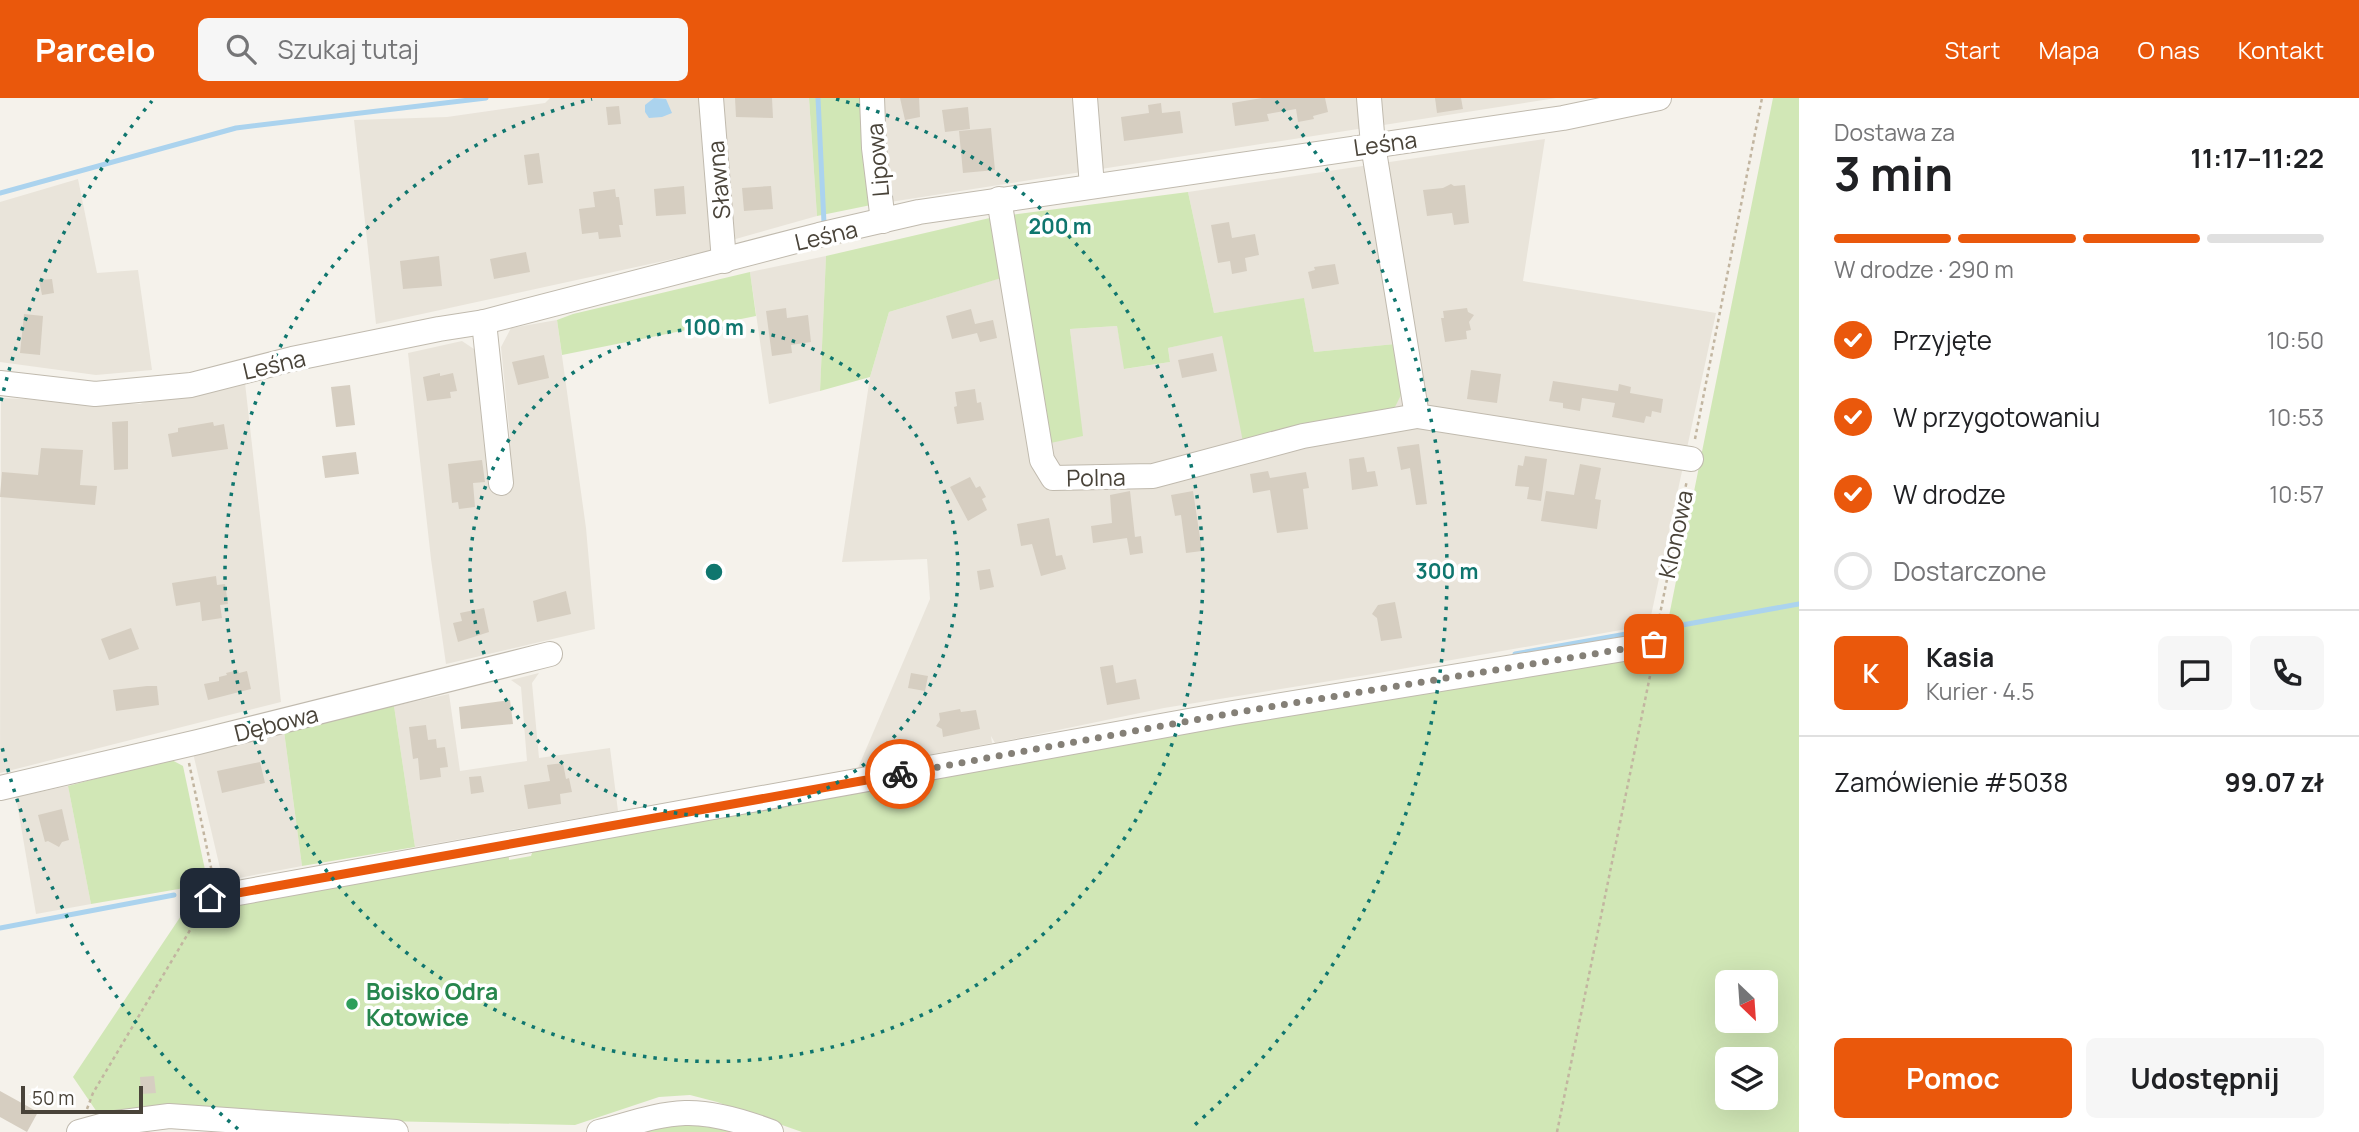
<!DOCTYPE html>
<html lang="pl">
<meta charset="utf-8">
<style>
body{margin:0;font-family:Manrope,sans-serif;background:#f6f6f6;color:#202124;height:100vh;display:flex;flex-direction:column;font-size:26px;white-space:nowrap}
*{box-sizing:border-box;margin:0}
p{font-size:23px;color:#757577}
.icon{flex:none;width:38px;height:38px;fill:none;stroke:currentColor;stroke-width:2;stroke-linecap:round;stroke-linejoin:round}
.map{position:relative;flex:1;overflow:hidden}
.drawer{display:flex;flex-direction:column;background:#fff;width:560px}
.drawer>*{flex:none}
.needle{width:46px;rotate:155deg}
.buttons{position:absolute;left:1715px;top:872px;display:grid;gap:14px}
.buttons a{display:grid;place-items:center;width:63px;height:63px;border-radius:10px;background:#fff;box-shadow:0 7px 28px #0002;font-size:35px}
.scale{position:absolute;left:21px;bottom:18px;width:122px;box-sizing:border-box;padding-left:7px;border:4px solid #494339;border-top:0;font-size:19px;line-height:24px;white-space:nowrap;color:#494339;-webkit-text-stroke:5px #fff;paint-order:stroke}
.pin{position:absolute;display:grid;place-items:center;width:60px;height:60px;color:#fff;margin:-30px;border-radius:14px;box-shadow:0 4px 10px #0006}
.courier{position:absolute;display:grid;place-items:center;width:70px;height:70px;margin:-35px;border:5px solid #ea580c;border-radius:50%;background:#fff;color:#222;box-shadow:0 2px 9px #0007}
.head em{font-style:normal;font-weight:700}
.head div{display:flex;flex-direction:column-reverse}
.head{display:flex;align-items:center;justify-content:space-between;height:119px;padding:0 35px}
h1{font-size:46px;font-weight:700;line-height:52px}
.bar{display:grid;grid-template-columns:repeat(4,1fr);gap:10px 7px;align-content:center;height:84px;padding:0 35px}
.bar i{height:9px;border-radius:5px;background:#e0e0e0}
.bar .active{background:#ea580c}
.bar p{grid-column:span 4}
.line{display:flex;align-items:center;gap:18px;padding:0 35px;border-top:2px solid #e0e0e0}
.line div{flex:1}
.round{display:grid;place-items:center;flex:none;width:74px;height:74px;border-radius:10px;background:#f6f6f6}
ol{padding:0 35px;list-style:none}
li{display:flex;align-items:center;gap:21px;height:77px}
li p{margin-inline-start:auto}
li .icon{padding:7px;border-radius:50%;background:#ea580c;color:#fff;stroke-width:4}
li:last-child{color:#757577}
li i{width:38px;height:38px;border:4px solid #e0e0e0;border-radius:50%}
.button{display:flex;gap:14px;margin-top:auto;padding:14px 35px}
.button a{flex:1;height:80px;border-radius:10px;background:#ea580c;color:#fff;font-size:28px;font-weight:700;line-height:80px;text-align:center}
.button a+a{background:#f6f6f6;color:#202124}
header{display:flex;align-items:center;gap:42px;box-sizing:border-box;height:98px;padding:0 35px;background:#ea580c;color:#fff}
header strong{font-size:33px}
nav{display:flex;gap:38px;margin-inline-start:auto;font-size:24px}
.search{width:490px;height:63px;background:#f6f6f6;display:flex;align-items:center;gap:18px;box-sizing:border-box;padding:0 24px;border-radius:10px;color:#757577;font-size:26px}
main{display:flex;flex:1;min-height:0}
.map>svg:first-child{display:block}
.residential{fill:#e9e4da}
.green{fill:#d1e7b6;fill-rule:evenodd}
.water{fill:#abd3ee}
.lines{fill:none;stroke-linecap:round;stroke-linejoin:round}
.stream{stroke:#abd3ee;stroke-width:5}
.building{fill:#d6cec1}
.minor-casing{stroke:#c0baae;stroke-width:26}
.path{stroke:#c2b5a0;stroke-width:2.5;stroke-dasharray:3.5 3.5;stroke-linecap:butt}
.minor{stroke:#fff;stroke-width:24}
.done{stroke:#858077;stroke-width:7;stroke-dasharray:0 12.6}
.route{stroke:#ea580c;stroke-width:9}
.ring{fill:none;stroke:#0f766e;stroke-width:3.5;stroke-dasharray:3.5 7}
.leisure-dot{fill:#2e9e5b;stroke:#fff;stroke-width:2.5}
.labels{text-anchor:middle;dominant-baseline:central;stroke-width:7;stroke-linejoin:round;paint-order:stroke}
.street-label{font-size:23px;fill:#494339;stroke:#fff}
.leisure-label{font-size:23px;font-weight:bold;fill:#27864d;stroke:#fff;text-anchor:start}
.centre{fill:#0f766e;stroke:#fff;stroke-width:3.5}
.ring-label{font-size:21px;text-anchor:middle;font-weight:bold;fill:#0f766e;stroke:#fff;stroke-width:7;stroke-linejoin:round;paint-order:stroke}
</style>
<header>
<strong>Parcelo</strong>
<div class="search"><svg class="icon" aria-label="search" viewBox="0 0 24 24"><circle cx="10" cy="10" r="6"/><path d="M15 15l6 6"/></svg>Szukaj tutaj</div>
<nav><a>Start</a><a>Mapa</a><a>O nas</a><a>Kontakt</a></nav>
</header>
<main>
<div class="map">
<svg width="1799" height="1034" viewBox="0 0 1799 1034">
<rect width="100%" height="100%" fill="#f5f2eb"/>
<!-- residential -->
<g class="residential">
<polygon points="550,0 702,0 714,152 376,226 354,22 447,19 545,5"/>
<polygon points="722,0 809,0 817,118 732,142"/>
<polygon points="867,0 1556,0 871,107"/>
<polygon points="1545,41 1523,183 1716,215 1649,527 1373,576 1164,610 995,645 991,638 992,645 858,670 930,501 927,461 842,464 870,279 889,214 1007,178 1082,338 1070,231 1117,228 1125,271 1170,264 1168,250 1222,237 1303,327 1394,310 1395,246 1314,254 1304,201 1214,215 1188,94"/>
<polygon points="78,81 97,175 138,172 152,272 96,277 0,264 0,104"/>
<polygon points="826,158 820,293 769,306 750,174"/>
<polygon points="557,222 586,430 595,531 446,566 431,461 408,255 462,243 477,253 488,344 510,339 501,249 511,230"/>
<polygon points="245,285 281,604 0,675 1,300 140,306 158,299"/>
<polygon points="539,575 532,585 539,660 610,650 618,713 415,749 394,608 449,596 460,673 527,663 521,589 511,582"/>
<polygon points="284,633 302,768 223,783 193,655"/>
<polygon points="68,688 91,806 36,816 16,699"/>
</g>
<!-- green -->
<g class="green">
<polygon points="809,0 867,0 871,107 817,118"/>
<path d="M1773 0H1799V1034H802L717 1004 690 997 659 999 575 1027 99 1017 73 979 191 803 508 748 509 762 531 758 534 749 1663 548ZM1727 884H1766V922H1727ZM1727 961H1766V999H1727Z"/>
<polygon points="1188,94 1214,215 1304,200 1314,254 1395,246 1403,293 1394,311 1303,327 1243,344 1222,238 1168,250 1170,264 1124,271 1117,228 1070,231 1083,338 1046,346 1011,117"/>
<polygon points="994,119 1008,178 889,214 870,279 820,293 826,158"/>
<polygon points="750,174 756,218 562,257 557,222 573,216"/>
<polygon points="394,608 415,749 302,768 284,633"/>
<polygon points="170,661 183,668 208,786 91,806 68,688"/>
<polygon points="679,1025 704,1025 741,1034 639,1034"/>
</g>
<!-- water -->
<polygon class="water" points="654,0 666,1 672,15 662,19 649,20 645,14 645,7"/>
<g class="lines">
<!-- stream -->
<g class="stream">
<polyline points="818,0 824,125"/>
<polyline points="0,95 236,30 486,0"/>
<polyline points="1671,529 1799,506"/>
<polyline points="1515,556 1643,533"/>
<polyline points="0,830 174,797"/>
</g>
</g>
<!-- building -->
<g class="building">
<polygon points="735,0 772,0 773,20 736,19"/>
<polygon points="900,0 919,0 920,19 905,22"/>
<polygon points="1262,0 1325,0 1328,14 1313,18 1314,21 1298,24 1296,11 1267,16 1269,23 1235,28 1232,5"/>
<polygon points="1435,0 1461,0 1463,11 1437,15"/>
<polygon points="1161,5 1162,15 1180,13 1183,35 1124,43 1121,19 1149,15 1148,7"/>
<polygon points="619,8 621,26 608,27 606,9"/>
<polygon points="968,9 970,31 945,34 942,12"/>
<polygon points="991,30 995,72 963,75 959,33"/>
<polygon points="539,55 543,85 528,87 524,57"/>
<polygon points="1451,86 1454,88 1465,87 1469,125 1454,127 1452,115 1427,118 1423,92 1443,90"/>
<polygon points="684,88 686,116 656,118 654,91"/>
<polygon points="771,88 773,111 744,113 742,90"/>
<polygon points="615,91 616,99 619,99 623,127 619,127 621,139 599,141 598,134 582,136 579,111 595,109 593,94"/>
<polygon points="1229,124 1232,140 1255,136 1259,157 1245,160 1247,173 1232,176 1230,163 1218,165 1211,127"/>
<polygon points="526,154 530,174 494,181 490,161"/>
<polygon points="439,158 442,188 403,191 400,163"/>
<polygon points="1335,166 1339,186 1312,191 1308,174 1315,172 1314,169"/>
<polygon points="52,181 54,195 42,197 39,182"/>
<polygon points="786,210 787,220 808,217 811,244 791,247 792,255 772,258 766,213"/>
<polygon points="1467,210 1468,214 1474,217 1469,224 1471,232 1466,233 1467,241 1445,244 1441,220 1444,220 1443,213"/>
<polygon points="971,211 975,226 993,222 997,240 980,244 977,235 952,241 946,218"/>
<polygon points="24,216 43,218 40,257 20,255"/>
<polygon points="1213,255 1217,273 1182,280 1178,262"/>
<polygon points="544,257 549,280 518,287 512,264"/>
<polygon points="1471,272 1501,276 1497,305 1467,301"/>
<polygon points="440,275 440,278 453,275 457,293 450,294 451,300 427,303 423,279"/>
<polygon points="1553,283 1618,293 1619,286 1631,289 1630,295 1663,301 1661,315 1652,313 1651,319 1646,318 1644,325 1612,319 1615,305 1582,300 1580,313 1563,310 1563,305 1549,303"/>
<polygon points="350,287 355,327 336,329 331,289"/>
<polygon points="975,291 977,305 981,304 984,322 957,326 954,309 957,308 955,294"/>
<polygon points="128,323 128,371 114,372 112,324"/>
<polygon points="213,324 214,328 224,326 228,351 172,359 168,336 178,334 178,330"/>
<polygon points="1419,346 1427,406 1416,407 1410,370 1401,372 1397,349"/>
<polygon points="41,350 83,352 80,387 97,388 95,407 0,399 2,374 38,377"/>
<polygon points="356,354 359,376 325,380 322,358"/>
<polygon points="1525,358 1547,361 1541,403 1527,401 1529,389 1515,388 1518,367 1523,368"/>
<polygon points="1364,359 1367,374 1375,373 1378,388 1352,392 1349,361"/>
<polygon points="482,362 485,384 473,385 475,409 459,411 458,404 452,405 448,366"/>
<polygon points="1580,366 1601,370 1595,401 1601,402 1597,431 1541,423 1546,393 1574,397"/>
<polygon points="1268,373 1270,380 1306,374 1309,390 1303,391 1308,431 1277,435 1270,392 1253,395 1250,376"/>
<polygon points="970,379 976,390 980,388 986,399 982,401 987,412 968,423 950,389"/>
<polygon points="1130,393 1135,439 1141,438 1143,455 1130,457 1127,440 1093,445 1091,428 1112,425 1110,397"/>
<polygon points="1193,393 1202,453 1186,455 1181,417 1175,418 1171,397"/>
<polygon points="1049,420 1056,458 1062,457 1066,471 1041,478 1032,446 1021,448 1017,426"/>
<polygon points="990,471 994,489 980,492 977,473"/>
<polygon points="216,478 217,487 225,486 228,506 220,507 222,520 202,523 200,504 176,508 172,485"/>
<polygon points="566,493 571,516 537,524 533,503"/>
<polygon points="1395,504 1402,540 1381,543 1377,520 1372,516 1378,507"/>
<polygon points="484,510 489,534 458,544 453,525 462,523 460,515"/>
<polygon points="131,530 139,551 109,562 101,541"/>
<polygon points="1113,567 1116,585 1136,581 1140,601 1107,607 1100,569"/>
<polygon points="238,572 239,575 247,573 251,591 208,602 204,586 219,583 219,579 227,577 226,575"/>
<polygon points="911,575 928,578 925,593 908,590"/>
<polygon points="147,588 157,588 159,607 116,613 113,592"/>
<polygon points="510,602 513,626 461,631 459,609"/>
<polygon points="960,611 961,614 976,612 980,631 943,639 942,631 936,628 940,622 939,615"/>
<polygon points="426,627 428,642 436,641 437,650 445,649 448,669 440,670 441,679 420,682 418,660 413,661 409,629"/>
<polygon points="260,664 265,685 222,695 217,673"/>
<polygon points="563,665 566,681 569,680 572,694 560,696 561,706 528,711 524,687 550,683 547,667"/>
<polygon points="481,678 484,694 471,696 469,679"/>
<polygon points="62,711 69,742 62,744 59,749 48,743 45,744 38,717"/>
<polygon points="154,978 156,995 141,996 140,979"/>
<polygon points="0,993 38,1014 27,1034 0,1019"/>
</g>
<g class="lines">
<defs>
<g id="minor">
<polyline points="711,0 724,163"/>
<polyline points="872,0 874,50 883,123"/>
<polyline points="1085,0 1092,88"/>
<polyline points="1369,0 1373,47 1417,318 1691,361"/>
<polyline points="999,101 1042,362 1053,380 1153,378 1303,338 1417,318"/>
<polyline points="484,224 501,385"/>
<polyline points="0,285 95,296 191,287 292,261 439,231 484,224 819,137 919,114 1563,20 1659,0"/>
<polyline points="0,690 198,644 550,556"/>
<polyline points="210,800 1233,615 1654,546"/>
<polyline points="79,1034 108,1026 169,1018 396,1034"/>
<path d="M599 1034C627 1027 656 1016 685 1015 713 1014 745 1024 771 1034"/>
</g>
</defs>
<!-- minor casing -->
<use href="#minor" class="minor-casing"/>
<!-- path -->
<g class="path">
<polyline points="1695,341 1762,0"/>
<polyline points="1658,526 1687,382"/>
<polyline points="189,665 213,779"/>
<polyline points="87,1011 93,995 199,817"/>
<polyline points="1557,1034 1652,568"/>
</g>
<!-- minor -->
<use href="#minor" class="minor"/>
</g>
<g class="lines">
<!-- done -->
<polyline class="done" points="900,676 1233,615 1654,546"/>
<!-- route -->
<polyline class="route" points="210,800 900,676"/>
</g>
<!-- distance rings -->
<g class="ring">
<circle cx="714" cy="474" r="244"/>
<path d="M836 1A489 489 0 1 1 592 1"/>
<path d="M238 1031A733 733 0 0 1 1 645M1 303A733 733 0 0 1 152 3M1276 3A733 733 0 0 1 1190 1031"/>
</g>
<!-- markers -->
<circle class="leisure-dot" cx="352" cy="906" r="7"/>
<g class="labels">
<!-- street labels -->
<g class="street-label">
<text transform="translate(1385 45) rotate(-8)">Leśna</text>
<text transform="translate(877 62) rotate(-95)">Lipowa</text>
<text transform="translate(718 82) rotate(-95)">Sławna</text>
<text transform="translate(826 137) rotate(-13)">Leśna</text>
<text transform="translate(274 266) rotate(-13)">Leśna</text>
<text transform="translate(1096 379) rotate(-1)">Polna</text>
<text transform="translate(1675 436) rotate(-78)">Klonowa</text>
<text transform="translate(276 625) rotate(-14)">Dębowa</text>
</g>
<!-- leisure labels -->
<g class="leisure-label">
<text x="366" y="893">Boisko Odra<tspan x="366" dy="26">Kotowice</tspan></text>
</g>
</g>
<circle cx="714" cy="474" r="10" class="centre"/>
<g class="ring-label">
<text x="1060" y="136">200 m</text>
<text x="714" y="237">100 m</text>
<text x="1447" y="481">300 m</text>
</g>
</svg>
<div class="buttons">
<a><svg class="needle" viewBox="-14 -14 28 28"><path d="M0-13l5 13h-10z" fill="#e53935"/><path d="M0 13l5-13h-10z" fill="#757577"/></svg></a>
<a><svg class="icon" aria-label="layers" viewBox="0 0 24 24"><path d="M12 4l9 5-9 5-9-5zM3 14l9 5 9-5"/></svg></a>
</div>
<div class="scale">50 m</div>
<div class="pin" style="left:1654px;top:546px;background:#ea580c"><svg class="icon" aria-label="bag" viewBox="0 0 24 24"><path d="M5 8h14l-1 12H6zM9 8a3 3 0 0 1 6 0"/></svg></div>
<div class="pin" style="left:210px;top:800px;background:#1f2937"><svg class="icon" aria-label="home" viewBox="0 0 24 24"><path d="M3 11l9-7 9 7M6 9v11h12V9"/></svg></div>
<div class="courier" style="left:900px;top:676px"><svg class="icon" aria-label="bike" viewBox="0 0 24 24"><circle cx="6" cy="16" r="4"/><circle cx="18" cy="16" r="4"/><path d="M6 16l4-8h5l3 8M10 8l3 8H6M13 5h3"/></svg></div>
</div>
<section class="drawer">
<div class="head"><div><h1>3 min</h1><p>Dostawa za</p></div><em>11:17–11:22</em></div>
<div class="bar"><i class="active"></i><i class="active"></i><i class="active"></i><i></i><p>W drodze · 290 m</p></div>
<ol>
<li><svg class="icon" aria-label="check" viewBox="0 0 24 24"><path d="M5 12l5 5 9-10"/></svg>Przyjęte<p>10:50</p></li>
<li><svg class="icon" aria-label="check" viewBox="0 0 24 24"><path d="M5 12l5 5 9-10"/></svg>W przygotowaniu<p>10:53</p></li>
<li><svg class="icon" aria-label="check" viewBox="0 0 24 24"><path d="M5 12l5 5 9-10"/></svg>W drodze<p>10:57</p></li>
<li><i></i>Dostarczone</li>
</ol>
<div class="line" style="height:126px"><b class="round" style="background:#ea580c;color:#fff">K</b><div><b>Kasia</b><p>Kurier · 4.5</p></div><a class="round"><svg class="icon" aria-label="chat" viewBox="0 0 24 24"><path d="M4 5h16v11H9l-5 4z"/></svg></a><a class="round"><svg class="icon" aria-label="phone" viewBox="0 0 24 24"><path d="M5 4h4l2 5-3 2q2 4 5 5l2-3 5 2v4C11 20 4 13 5 4z"/></svg></a></div>
<div class="line" style="height:91px"><div>Zamówienie #5038</div><b>99.07 zł</b></div>
<div class="button"><a>Pomoc</a><a>Udostępnij</a></div>
</section>
</main>
